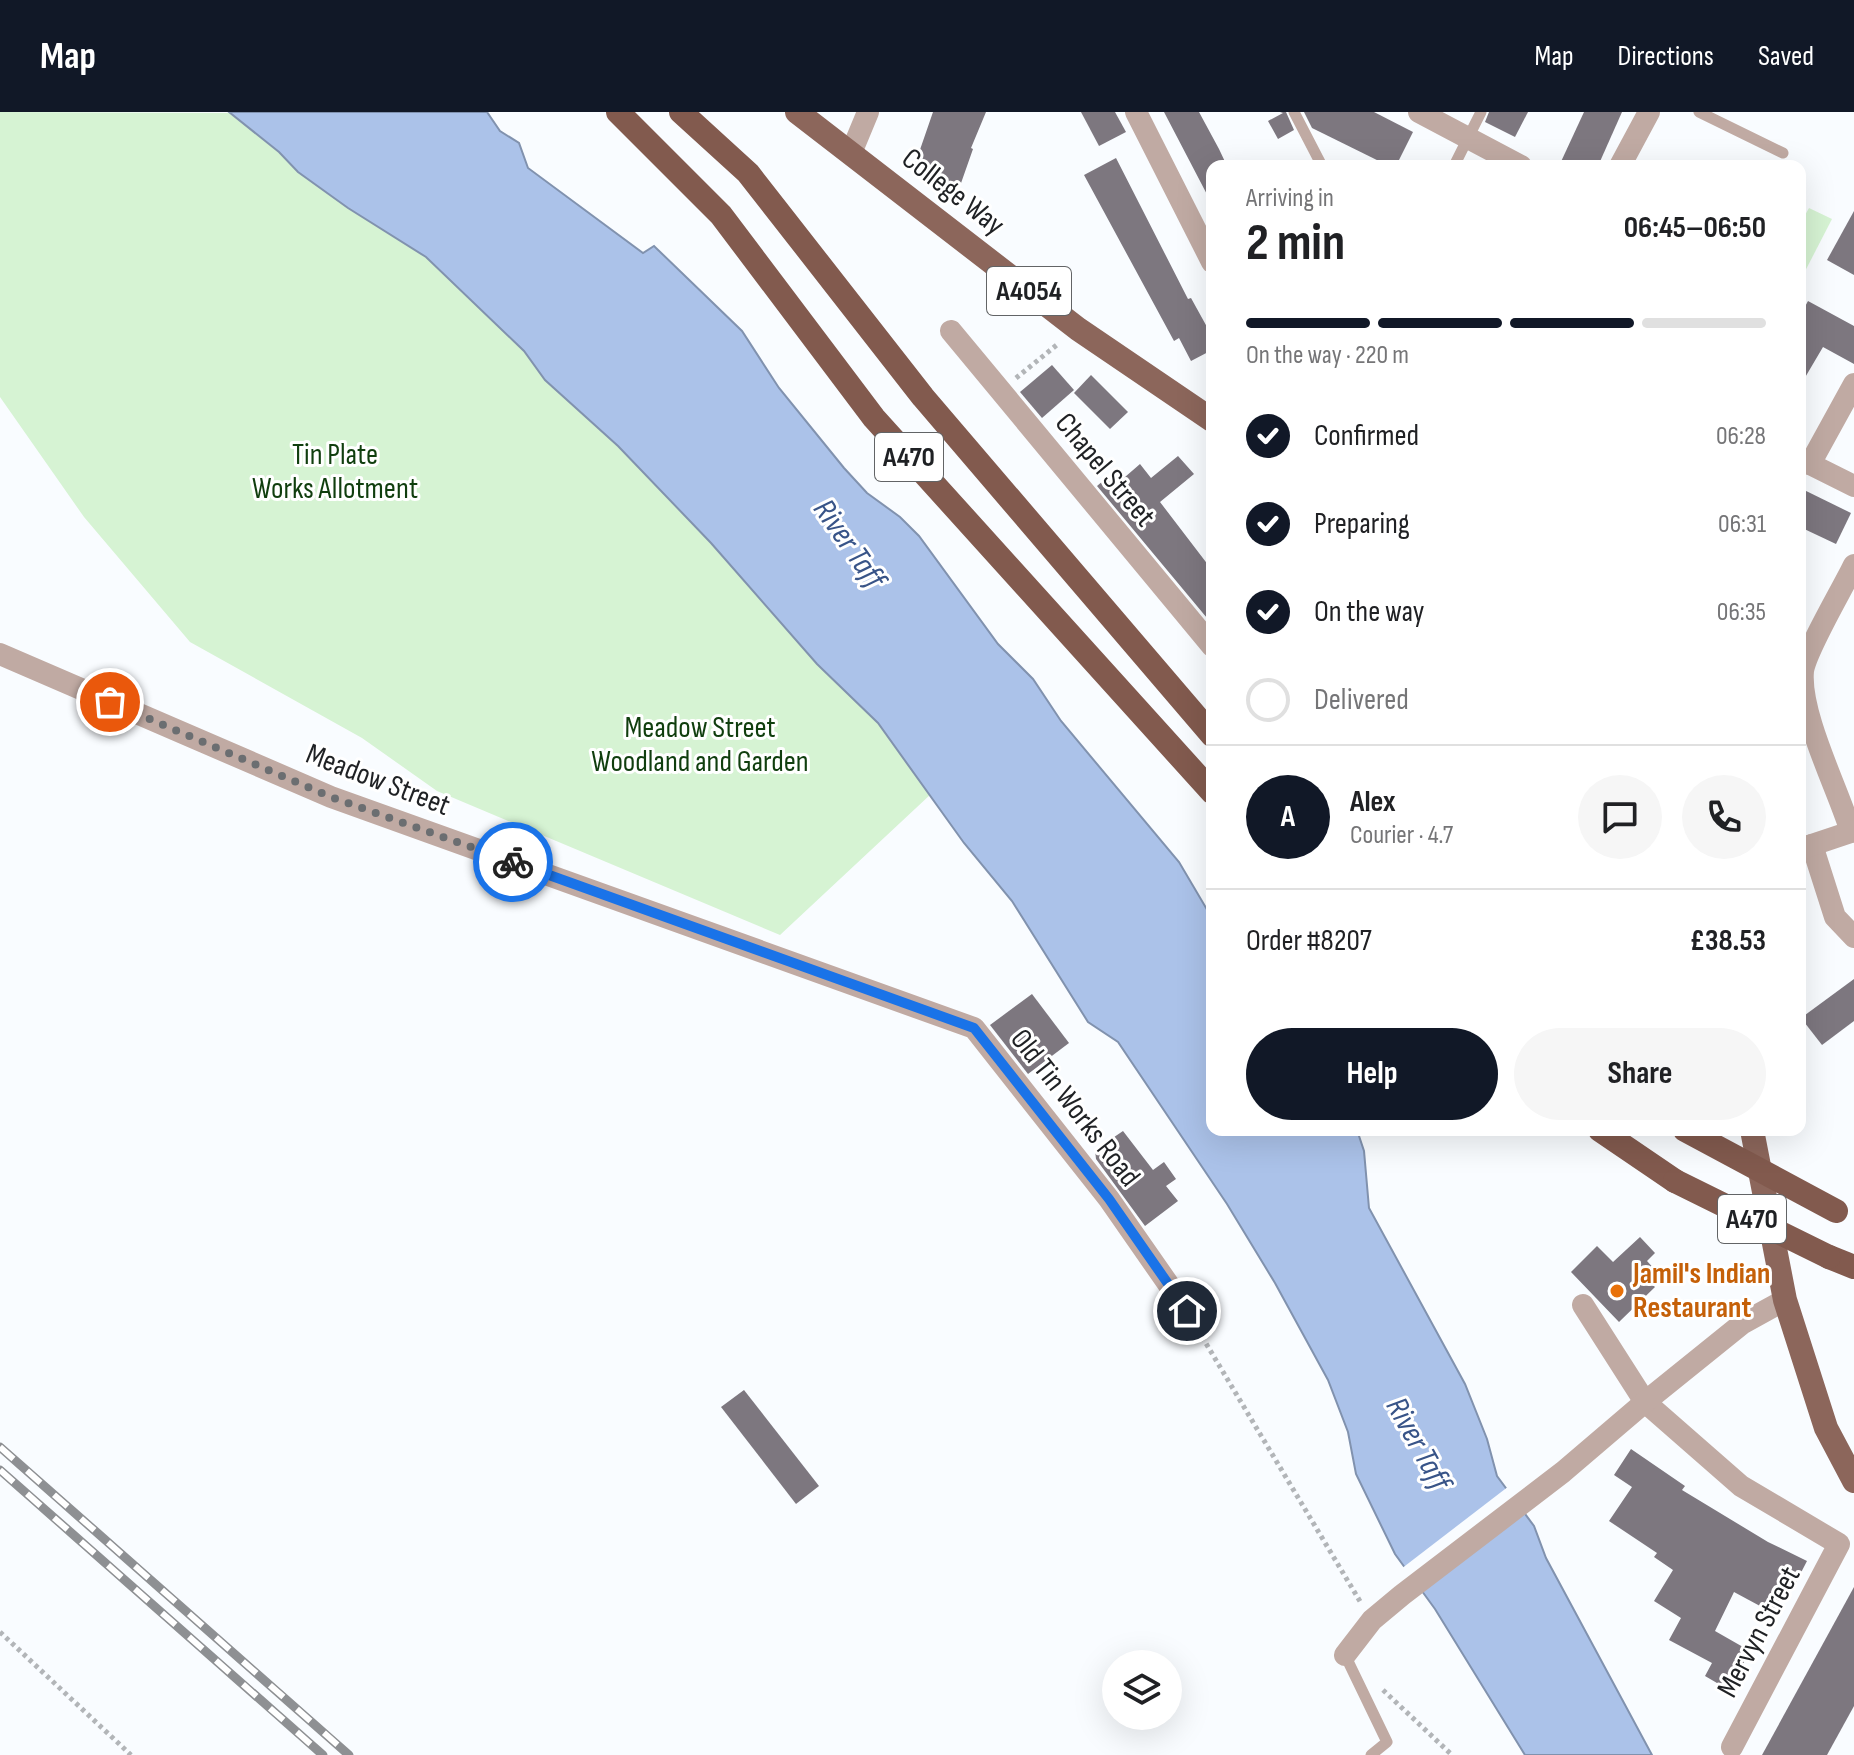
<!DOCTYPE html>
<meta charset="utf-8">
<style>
body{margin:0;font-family:"Sofia Sans Condensed",sans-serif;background:#f6f6f6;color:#202124;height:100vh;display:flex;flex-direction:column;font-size:30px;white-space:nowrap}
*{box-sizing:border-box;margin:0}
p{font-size:26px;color:#757577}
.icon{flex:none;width:44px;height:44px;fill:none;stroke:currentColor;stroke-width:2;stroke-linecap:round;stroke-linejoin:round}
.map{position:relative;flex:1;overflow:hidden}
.panel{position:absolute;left:1206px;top:48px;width:600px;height:976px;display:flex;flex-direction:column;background:#fff;border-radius:16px;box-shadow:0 8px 32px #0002}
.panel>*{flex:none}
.buttons{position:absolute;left:1102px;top:1538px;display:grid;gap:16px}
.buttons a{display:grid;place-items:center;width:80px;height:80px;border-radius:50%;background:#fff;box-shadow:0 8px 32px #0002;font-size:40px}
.pin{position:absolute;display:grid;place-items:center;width:68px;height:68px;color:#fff;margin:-34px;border:4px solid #fff;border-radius:50%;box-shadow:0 2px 8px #0007}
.courier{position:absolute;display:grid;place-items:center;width:80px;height:80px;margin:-40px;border:6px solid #1a73e8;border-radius:50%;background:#fff;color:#222;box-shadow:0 2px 10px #0007}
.head em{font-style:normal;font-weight:700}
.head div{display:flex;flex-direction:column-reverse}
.head{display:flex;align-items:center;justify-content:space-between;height:136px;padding:0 40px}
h1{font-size:52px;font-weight:700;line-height:60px}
.bar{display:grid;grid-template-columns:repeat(4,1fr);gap:12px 8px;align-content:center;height:96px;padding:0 40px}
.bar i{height:10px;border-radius:6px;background:#e0e0e0}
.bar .selected{background:#111827}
.bar p{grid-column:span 4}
.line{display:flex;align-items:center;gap:20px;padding:0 40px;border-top:2px solid #e0e0e0}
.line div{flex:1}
.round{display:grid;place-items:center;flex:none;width:84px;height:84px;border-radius:42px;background:#f6f6f6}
ol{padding:0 40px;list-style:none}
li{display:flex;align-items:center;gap:24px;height:88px}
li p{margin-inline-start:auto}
li .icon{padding:8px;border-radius:50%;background:#111827;color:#fff;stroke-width:4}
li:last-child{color:#757577}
li i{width:44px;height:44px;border:4px solid #e0e0e0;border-radius:50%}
.action{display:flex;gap:16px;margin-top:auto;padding:16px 40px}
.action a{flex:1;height:92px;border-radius:48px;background:#111827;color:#fff;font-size:32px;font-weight:700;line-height:92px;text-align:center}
.action a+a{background:#f6f6f6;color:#202124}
header{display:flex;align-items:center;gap:48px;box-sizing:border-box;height:112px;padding:0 40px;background:#111827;color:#fff}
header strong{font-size:38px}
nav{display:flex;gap:44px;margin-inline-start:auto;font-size:28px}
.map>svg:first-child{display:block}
.green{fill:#d6f3d3}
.water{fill:#abc2e9;stroke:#8192ae;stroke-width:2}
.pier{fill:#f9fcff}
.building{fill:#7d777f}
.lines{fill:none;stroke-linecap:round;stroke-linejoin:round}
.path{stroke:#b2b5b8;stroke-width:5;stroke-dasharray:4 4;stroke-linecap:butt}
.service{stroke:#c0aaa3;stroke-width:11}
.minor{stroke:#c0aaa3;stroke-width:22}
.primary{stroke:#8c665b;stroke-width:24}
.trunk{stroke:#825a4e;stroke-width:24}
.rail-casing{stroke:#8e9093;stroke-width:9}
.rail{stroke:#fff;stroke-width:6;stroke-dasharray:18;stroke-linecap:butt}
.trunk-bridge{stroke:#825a4e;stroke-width:24}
.done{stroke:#6b6e71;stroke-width:8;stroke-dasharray:0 14.4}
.route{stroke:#1a73e8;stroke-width:10}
.food-dot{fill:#e8710a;stroke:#fff;stroke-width:3}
.labels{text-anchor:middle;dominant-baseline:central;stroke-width:6;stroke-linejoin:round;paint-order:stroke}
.shield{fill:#fff;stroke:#626466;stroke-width:2}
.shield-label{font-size:28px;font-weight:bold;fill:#1f2124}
.street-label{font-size:30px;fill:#1f2124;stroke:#fff}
.park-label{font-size:30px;fill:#103e0e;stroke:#fff}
.food-label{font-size:30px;font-weight:bold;fill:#c56008;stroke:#fff;text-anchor:start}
.water-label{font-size:32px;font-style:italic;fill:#385488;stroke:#fff}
</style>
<header>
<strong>Map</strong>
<nav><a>Map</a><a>Directions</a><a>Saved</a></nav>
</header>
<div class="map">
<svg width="1854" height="1643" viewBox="0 0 1854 1643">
<rect width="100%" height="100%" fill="#f9fcff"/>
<!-- green -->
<g class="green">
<polygon points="0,0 230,1 279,40 298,60 348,96 426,145 524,239 545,268 618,334 711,431 817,552 878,611 931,682 780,823 437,679 362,626 190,530 84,405 0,285"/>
<polygon points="1809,96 1832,107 1800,169 1800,112"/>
</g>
<!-- water -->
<polygon class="water" points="229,0 487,0 500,19 519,31 528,56 643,141 654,134 742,219 779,276 844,356 867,381 900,405 919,424 998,532 1033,567 1061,609 1179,750 1212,806 1212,1018 1357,1018 1364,1039 1369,1096 1465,1272 1487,1327 1497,1364 1534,1414 1546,1446 1652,1643 1525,1643 1435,1497 1395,1442 1356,1362 1348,1320 1328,1268 1275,1171 1227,1092 1118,930 1088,910 1012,789 964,731 878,611 817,552 711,431 618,334 545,268 524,239 426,145 348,96 298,60 279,40"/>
<!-- pier -->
<polygon class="pier" points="1509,1374 1527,1398 1419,1481 1401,1457"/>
<!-- building -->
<g class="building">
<polygon points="933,0 986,0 971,36 973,37 960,74 913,58"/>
<polygon points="1081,0 1115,0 1126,20 1099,34"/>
<polygon points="1164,0 1199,0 1219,37 1227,54 1212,54 1212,92"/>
<polygon points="1280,0 1286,0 1294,18 1278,27 1268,9 1283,1"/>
<polygon points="1304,0 1374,0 1413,20 1396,54 1389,54 1312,16"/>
<polygon points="1489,0 1528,0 1515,25 1485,10"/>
<polygon points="1584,0 1622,0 1598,54 1559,54"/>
<polygon points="1116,46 1188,187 1191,186 1212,224 1212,238 1191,249 1179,226 1174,229 1084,63"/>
<polygon points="1854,99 1854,163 1827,148"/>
<polygon points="1808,189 1854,214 1854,252 1823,235 1800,274 1800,204"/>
<polygon points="1052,253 1074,278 1042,306 1020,280"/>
<polygon points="1091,263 1128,300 1110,317 1074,281"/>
<polygon points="1178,344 1194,362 1160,390 1212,458 1212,512 1097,374 1118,356 1125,365 1140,352 1151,366"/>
<polygon points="1800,376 1851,401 1836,432 1800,415"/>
<polygon points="1854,867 1854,909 1822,933 1801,906"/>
<polygon points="1032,882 1069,931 1028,962 990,913"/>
<polygon points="1123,1019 1153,1058 1164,1050 1176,1067 1166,1074 1178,1089 1145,1114 1096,1047 1095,1038"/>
<polygon points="1640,1125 1655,1141 1647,1149 1658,1161 1649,1169 1655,1175 1619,1210 1571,1160 1597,1134 1613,1150"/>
<polygon points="744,1278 819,1374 796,1392 721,1295"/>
<polygon points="1631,1337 1685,1374 1682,1378 1768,1430 1807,1449 1792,1478 1786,1476 1773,1501 1734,1480 1715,1519 1750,1539 1729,1578 1705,1564 1712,1551 1669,1528 1681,1506 1654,1489 1673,1458 1654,1445 1657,1441 1609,1409 1632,1375 1614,1363"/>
<polygon points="1854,1475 1854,1594 1827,1643 1762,1643"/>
</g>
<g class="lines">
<!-- path -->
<g class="path">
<polyline points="1016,266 1058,232"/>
<polyline points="1198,1218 1361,1491"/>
<polyline points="0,1520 131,1643"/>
<polyline points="1383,1578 1452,1643"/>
</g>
<!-- service -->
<g class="service">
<polyline points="1294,0 1322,54"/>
<polyline points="1699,0 1783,41"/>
<polyline points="1454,54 1481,0"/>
<polyline points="1345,1543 1387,1630 1371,1643"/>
</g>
<!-- minor -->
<g class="minor">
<polyline points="1136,0 1212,150"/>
<polyline points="1419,0 1521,54"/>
<polyline points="851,41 868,0"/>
<polyline points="1620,54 1649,0"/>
<polyline points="951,219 1212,534"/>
<polyline points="1800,347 1854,374"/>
<polyline points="1810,352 1854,272"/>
<polyline points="0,542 331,685 974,916 1109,1087 1187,1199"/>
<path d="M1851 720C1838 677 1799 602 1803 559 1806 538 1843 476 1854 453"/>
<polyline points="1812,733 1835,805 1854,825"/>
<polyline points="1800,737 1854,719"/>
<polyline points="1583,1193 1645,1290 1741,1374 1839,1432 1732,1635"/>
<polyline points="1345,1543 1372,1508 1402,1483 1563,1360 1645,1290 1743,1211 1785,1188"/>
</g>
<!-- primary -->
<g class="primary">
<polyline points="797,0 1078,217 1212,308"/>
<polyline points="1752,1018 1785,1188 1826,1316 1854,1369"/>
</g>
<!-- trunk -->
<g class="trunk">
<polyline points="618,0 721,103 874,306 1212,680"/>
<polyline points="681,0 748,61 923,285 1212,623"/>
<polyline points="1600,1018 1675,1069"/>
<polyline points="1829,1145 1854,1155"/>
</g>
<defs>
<g id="rail">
<polyline points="0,1335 349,1643"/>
<polyline points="0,1358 323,1643"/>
</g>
</defs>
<!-- rail casing -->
<use href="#rail" class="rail-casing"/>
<!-- rail -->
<use href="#rail" class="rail"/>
<!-- trunk-bridge -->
<g class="trunk-bridge">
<polyline points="1685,1018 1836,1099"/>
<polyline points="1675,1069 1829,1145"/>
</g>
</g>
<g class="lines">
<!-- done -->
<polyline class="done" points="110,590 331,685 513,750"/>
<!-- route -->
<polyline class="route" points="513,750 974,916 1109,1087 1187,1199"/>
</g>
<!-- markers -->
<circle class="food-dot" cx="1617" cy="1179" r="8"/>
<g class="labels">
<!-- shield labels -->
<g class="shield">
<rect x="987" y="155" width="84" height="48" rx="6"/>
<rect x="875" y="321" width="68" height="48" rx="6"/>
<rect x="1718" y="1083" width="68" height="48" rx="6"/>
</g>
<g class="shield-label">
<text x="1029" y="179">A4054</text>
<text x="909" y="345">A470</text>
<text x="1752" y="1107">A470</text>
</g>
<!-- street labels -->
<g class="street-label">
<text transform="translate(953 80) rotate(38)">College Way</text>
<text transform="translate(1105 358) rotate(50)">Chapel Street</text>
<text transform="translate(378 668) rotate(21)">Meadow Street</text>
<text transform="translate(1075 996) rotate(52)">Old Tin Works Road</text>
<text transform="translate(1759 1520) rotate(-62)">Mervyn Street</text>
</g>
<!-- park labels -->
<g class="park-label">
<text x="335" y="343">Tin Plate<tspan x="335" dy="34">Works Allotment</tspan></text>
<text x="700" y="616">Meadow Street<tspan x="700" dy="34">Woodland and Garden</tspan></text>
</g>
<!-- food labels -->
<g class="food-label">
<text x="1633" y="1162">Jamil's Indian<tspan x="1633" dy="34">Restaurant</tspan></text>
</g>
<!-- water labels -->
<g class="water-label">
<text transform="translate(849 432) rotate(55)">River Taff</text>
<text transform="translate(1418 1332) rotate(61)">River Taff</text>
</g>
</g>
</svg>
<div class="buttons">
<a><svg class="icon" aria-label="layers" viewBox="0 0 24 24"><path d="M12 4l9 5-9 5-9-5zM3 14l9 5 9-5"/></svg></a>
</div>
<div class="pin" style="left:110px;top:590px;background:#ea580c"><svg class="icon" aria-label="bag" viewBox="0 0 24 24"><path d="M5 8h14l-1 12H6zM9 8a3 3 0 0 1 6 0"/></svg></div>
<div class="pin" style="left:1187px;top:1199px;background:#1f2937"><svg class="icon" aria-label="home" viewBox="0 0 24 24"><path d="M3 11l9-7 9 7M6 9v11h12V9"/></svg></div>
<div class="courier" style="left:513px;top:750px"><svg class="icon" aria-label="bike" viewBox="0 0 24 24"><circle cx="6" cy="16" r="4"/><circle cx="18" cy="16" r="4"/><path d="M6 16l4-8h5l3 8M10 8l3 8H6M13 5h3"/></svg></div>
<section class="panel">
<div class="head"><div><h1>2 min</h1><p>Arriving in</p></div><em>06:45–06:50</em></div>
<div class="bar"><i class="selected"></i><i class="selected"></i><i class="selected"></i><i></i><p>On the way · 220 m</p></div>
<ol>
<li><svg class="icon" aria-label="check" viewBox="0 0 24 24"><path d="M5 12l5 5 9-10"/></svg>Confirmed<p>06:28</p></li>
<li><svg class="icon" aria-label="check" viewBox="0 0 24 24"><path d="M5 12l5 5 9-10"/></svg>Preparing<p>06:31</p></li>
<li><svg class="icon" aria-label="check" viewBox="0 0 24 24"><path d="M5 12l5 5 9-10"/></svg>On the way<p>06:35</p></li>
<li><i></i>Delivered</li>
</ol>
<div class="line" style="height:144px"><b class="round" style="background:#111827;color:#fff">A</b><div><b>Alex</b><p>Courier · 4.7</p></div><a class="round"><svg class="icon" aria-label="chat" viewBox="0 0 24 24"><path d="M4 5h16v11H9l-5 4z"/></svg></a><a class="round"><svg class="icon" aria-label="phone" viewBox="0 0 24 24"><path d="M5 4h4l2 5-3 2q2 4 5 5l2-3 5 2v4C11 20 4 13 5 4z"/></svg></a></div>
<div class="line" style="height:104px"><div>Order #8207</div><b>£38.53</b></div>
<div class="action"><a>Help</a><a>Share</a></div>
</section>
</div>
